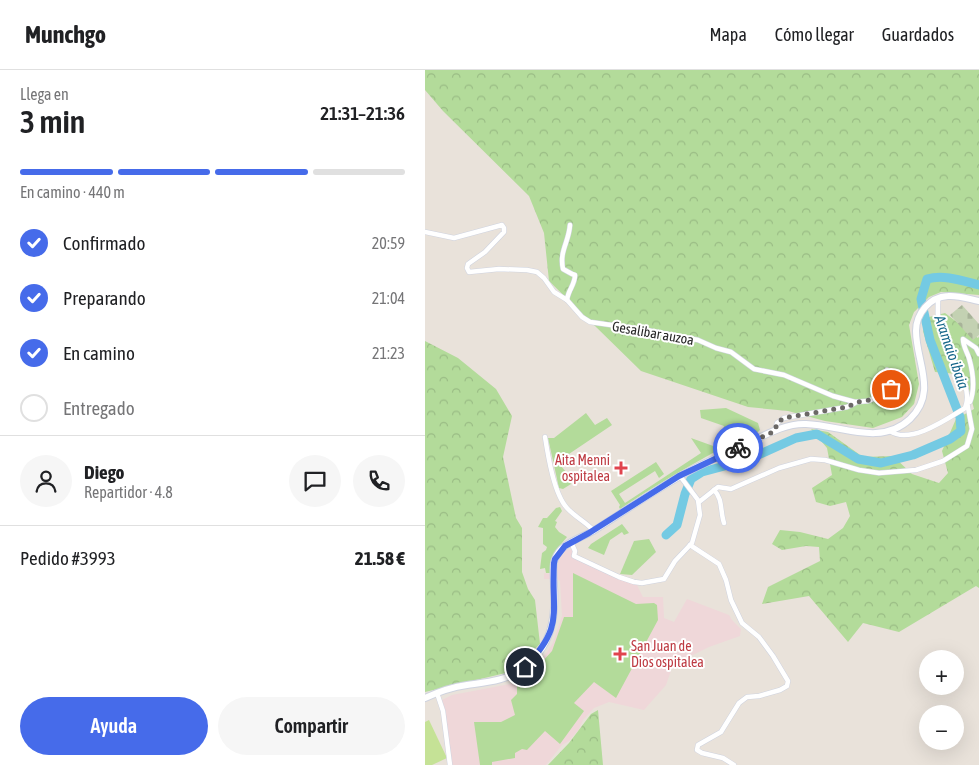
<!DOCTYPE html>
<html lang="es">
<meta charset="utf-8">
<style>
body{margin:0;font-family:"Asap Condensed",sans-serif;background:#f6f6f6;color:#202124;height:100vh;display:flex;flex-direction:column;font-size:19px;white-space:nowrap}
*{box-sizing:border-box;margin:0}
p{font-size:16px;color:#757577}
.icon{flex:none;width:28px;height:28px;fill:none;stroke:currentColor;stroke-width:2;stroke-linecap:round;stroke-linejoin:round}
.map{position:relative;flex:1;overflow:hidden}
.panel{display:flex;flex-direction:column;background:#fff;width:425px}
.panel>*{flex:none}
.fabs{position:absolute;left:494px;top:580px;display:grid;gap:10px}
.fabs a{display:grid;place-items:center;width:45px;height:45px;border-radius:50%;background:#fff;box-shadow:0 5px 20px #0002;font-size:25px}
.pin{position:absolute;display:grid;place-items:center;width:42px;height:42px;color:#fff;margin:-21px;border:2px solid #fff;border-radius:50%;box-shadow:0 1px 5px #0007}
.courier{position:absolute;display:grid;place-items:center;width:50px;height:50px;margin:-25px;border:4px solid #466bea;border-radius:50%;background:#fff;color:#222;box-shadow:0 1px 6px #0007}
.summary em{font-style:normal;font-weight:600}
.summary div{display:flex;flex-direction:column-reverse}
.summary{display:flex;align-items:center;justify-content:space-between;height:85px;padding:0 20px}
h1{font-size:32px;font-weight:600;line-height:38px}
.bar{display:grid;grid-template-columns:repeat(4,1fr);gap:8px 5px;align-content:center;height:60px;padding:0 20px}
.bar i{height:6px;border-radius:4px;background:#e0e0e0}
.bar .active{background:#466bea}
.bar p{grid-column:span 4}
.line{display:flex;align-items:center;gap:12px;padding:0 20px;border-top:1px solid #e0e0e0}
.line div{flex:1}
.round{display:grid;place-items:center;flex:none;width:52px;height:52px;border-radius:26px;background:#f6f6f6}
ol{padding:0 20px;list-style:none}
li{display:flex;align-items:center;gap:15px;height:55px}
li p{margin-inline-start:auto}
li .icon{padding:5px;border-radius:50%;background:#466bea;color:#fff;stroke-width:4}
li:last-child{color:#757577}
li i{width:28px;height:28px;border:2px solid #e0e0e0;border-radius:50%}
.primary-button{display:flex;gap:10px;margin-top:auto;padding:10px 20px}
.primary-button a{flex:1;height:58px;border-radius:30px;background:#466bea;color:#fff;font-size:20px;font-weight:600;line-height:58px;text-align:center}
.primary-button a+a{background:#f6f6f6;color:#202124}
header{display:flex;align-items:center;gap:30px;box-sizing:border-box;height:70px;padding:0 25px;background:#fff;border-bottom:1px solid #e0e0e0}
header strong{font-size:24px}
nav{display:flex;gap:28px;margin-inline-start:auto;font-size:18px}
main{display:flex;flex:1;min-height:0}
.map>svg:first-child{display:block}
.medical{fill:#efd7d9}
.grass{fill:#b3db9a}
.forest{fill:url(#forest-crowns)}
.cemetery{fill:url(#cemetery-stones)}
.pitch{fill:#c5e296}
.lines{fill:none;stroke-linecap:round;stroke-linejoin:round}
.river{stroke:#74cae3;stroke-width:9}
.street-casing{stroke:#cfd3df;stroke-width:5.5}
.secondary-casing{stroke:#cfd3df;stroke-width:8}
.street{stroke:#fff;stroke-width:4.5}
.secondary{stroke:#fff;stroke-width:6}
.done{stroke:#6b6866;stroke-width:5;stroke-dasharray:0 9}
.route{stroke:#466bea;stroke-width:6}
.health-dot{fill:#e0444e;stroke:#fff;stroke-width:2}
.labels{text-anchor:middle;dominant-baseline:central;stroke-width:4;stroke-linejoin:round;paint-order:stroke}
.street-label{font-size:14px;fill:#272727;stroke:#fff}
.health-label{font-size:14px;fill:#be3a42;stroke:#fff;text-anchor:end}
.water-label{font-size:15px;font-style:italic;fill:#18688b;stroke:#fff}
</style>
<header>
<strong>Munchgo</strong>
<nav><a>Mapa</a><a>Cómo llegar</a><a>Guardados</a></nav>
</header>
<main>
<section class="panel">
<div class="summary"><div><h1>3 min</h1><p>Llega en</p></div><em>21:31–21:36</em></div>
<div class="bar"><i class="active"></i><i class="active"></i><i class="active"></i><i></i><p>En camino · 440 m</p></div>
<ol>
<li><svg class="icon" aria-label="check" viewBox="0 0 24 24"><path d="M5 12l5 5 9-10"/></svg>Confirmado<p>20:59</p></li>
<li><svg class="icon" aria-label="check" viewBox="0 0 24 24"><path d="M5 12l5 5 9-10"/></svg>Preparando<p>21:04</p></li>
<li><svg class="icon" aria-label="check" viewBox="0 0 24 24"><path d="M5 12l5 5 9-10"/></svg>En camino<p>21:23</p></li>
<li><i></i>Entregado</li>
</ol>
<div class="line" style="height:90px"><a class="round"><svg class="icon" aria-label="person" viewBox="0 0 24 24"><circle cx="12" cy="8" r="4"/><path d="M4 21q1-7 8-7t8 7"/></svg></a><div><b>Diego</b><p>Repartidor · 4.8</p></div><a class="round"><svg class="icon" aria-label="chat" viewBox="0 0 24 24"><path d="M4 5h16v11H9l-5 4z"/></svg></a><a class="round"><svg class="icon" aria-label="phone" viewBox="0 0 24 24"><path d="M5 4h4l2 5-3 2q2 4 5 5l2-3 5 2v4C11 20 4 13 5 4z"/></svg></a></div>
<div class="line" style="height:65px"><div>Pedido #3993</div><b>21.58 €</b></div>
<div class="primary-button"><a>Ayuda</a><a>Compartir</a></div>
</section>
<div class="map">
<svg width="554" height="695" viewBox="0 0 554 695">
<defs>
<pattern id="forest-crowns" width="20" height="18" patternUnits="userSpaceOnUse" patternTransform="scale(1.25)"><rect width="20" height="18" fill="#b3db9a"/><path d="M2 6a3 3 0 1 1 6 0M12 15a3 3 0 1 1 6 0" fill="none" stroke="#9abc85"/></pattern>
<pattern id="cemetery-stones" width="16" height="16" patternUnits="userSpaceOnUse" patternTransform="scale(1.25)"><rect width="16" height="16" fill="#c3d1b2"/><path d="M2 7V4a2 2 0 0 1 4 0v3zM10 15v-3a2 2 0 0 1 4 0v3z" fill="#a8b399"/></pattern>
</defs>
<rect width="100%" height="100%" fill="#e9e2da"/>
<!-- medical -->
<polygon class="medical" points="141,478 149,481 146,486 212,515 218,527 238,527 239,548 249,552 262,529 304,545 307,550 316,559 315,566 284,577 248,595 241,615 219,640 184,632 169,638 158,650 154,659 144,671 137,675 121,695 27,695 17,630 27,625 85,614 102,604 116,591 128,573 137,546 135,511 132,509 119,509 119,503 132,505 131,494 135,485 138,485"/>
<!-- grass -->
<g class="grass">
<path d="M301 338 333 353 335 360C323 373 301 376 286 384 255 401 225 419 195 439L194 437 195 435 186 421 231 392 239 404 234 408 230 401 194 424 200 433 276 383 266 368 291 377 294 376 299 356 276 348 275 340Z"/>
<polygon points="161,343 170,355 182,348 187,355 138,388 135,395 142,403 140,405 146,414 138,419 134,418 123,368 129,368"/>
<path d="M135 437 137 441 130 451 132 452 130 457 134 462 142 467C132 479 125 487 125 503H121L120 498 115 499 117 483 121 480 122 477 118 474V458L113 457 118 448H122L131 438Z"/>
<polygon points="197,454 204,463 199,465 197,462 185,470 179,485 163,478 166,474"/>
<polygon points="224,469 231,482 207,505 195,504 209,471"/>
<polygon points="148,503 211,534 229,533 232,535 233,550 191,628 169,612 149,633 159,641 135,674 120,661 102,680 97,679 90,683 90,688 67,692 67,695 55,695 49,652 76,652 90,645 86,630 92,624 92,615 104,606 127,581 139,547 148,547"/>
</g>
<!-- forest -->
<g class="forest">
<polygon points="0,0 554,0 554,225 516,222 504,227 489,242 484,255 494,314 489,334 477,347 448,358 400,351 363,341 323,337 216,301 124,211 119,163 104,126 18,41 0,20"/>
<polygon points="520,243 553,268 554,266 554,518 551,516 474,562 438,553 423,572 384,526 337,534 343,517 395,491 394,477 381,476 357,480 347,474 355,460 375,462 403,469 418,458 425,446 421,432 405,436 391,432 387,418 407,405 402,378 386,359 403,362 438,387 468,386 487,404 514,413 523,403 517,381 531,349 549,339 541,307 532,304 510,302 498,261 504,247"/>
<polygon points="0,271 33,288 71,319 87,346 78,387 91,448 97,458 97,502 103,519 110,530 115,574 85,602 0,622"/>
<polygon points="173,640 178,695 123,695 144,673 166,644"/>
</g>
<!-- cemetery -->
<polygon class="cemetery" points="537,235 554,254 554,265 548,270 525,245"/>
<!-- pitch -->
<polygon class="pitch" points="4,650 22,688 7,695 0,695 0,652"/>
<g class="lines">
<!-- river -->
<path class="river" d="M241 465 252 455 260 424 266 409 277 402 322 390 371 368 392 364 433 389 456 393 488 385 525 369 536 361 535 347 505 270 496 229 502 209C519 204 538 211 554 215"/>
<defs>
<g id="street">
<polyline points="0,162 29,168 77,155 79,158 79,162 60,182 43,194 42,198 44,202 74,199 102,200 112,202 119,208 129,222 142,230 157,247 165,252 221,260 273,270 291,278 306,282 329,299 359,305 408,326 430,332 443,331 465,322 466,319 462,300"/>
<path d="M142 230C143 220 150 215 150 205L147 204 138 199C134 181 144 172 145 155"/>
<polyline points="350,361 352,353 359,348 422,337 430,333"/>
<path d="M465 361C485 375 522 349 540 338 547 322 535 303 527 290 522 280 517 267 514 256 512 247 513 237 513 228"/>
<path d="M120 367C123 386 129 424 142 438 150 447 161 452 169 461"/>
<path d="M289 420C298 429 295 441 299 453"/>
<path d="M274 432 293 417 306 419 354 398 386 389 400 390 434 400 454 403 491 400 518 391 542 376 547 359 542 332H545C550 319 548 302 544 288 542 282 538 276 538 269L551 278 554 284"/>
<polyline points="146,472 150,481 149,486 194,507 209,512 217,513 239,509 250,491 267,473 275,445 273,430 255,406"/>
<polyline points="265,475 294,494 301,510 306,530 317,553 334,567 348,586 363,611 362,616 355,620 334,626 322,627 314,633 296,662 273,675 272,680 277,683 298,688 309,695"/>
<polyline points="12,623 18,641 25,695"/>
</g>
<path id="secondary" d="M0 628C13 622 28 617 42 615 63 612 81 611 98 598 126 578 131 549 129 516 129 508 127 496 130 489 132 484 136 479 140 476 148 470 159 466 168 461 202 440 235 416 270 398 286 390 302 383 317 376 337 367 359 353 381 354 416 355 455 377 485 349 513 322 491 292 491 261 491 244 504 227 523 226 533 225 544 229 554 231"/>
</defs>
<!-- street casing -->
<use href="#street" class="street-casing"/>
<!-- secondary casing -->
<use href="#secondary" class="secondary-casing"/>
<!-- street -->
<use href="#street" class="street"/>
<!-- secondary -->
<use href="#secondary" class="secondary"/>
</g>
<g class="lines">
<!-- done -->
<path class="done" d="M313 378 350 361 352 353 359 348 422 337C425 336 429 333 433 332 444 330 460 329 466 319"/>
<!-- route -->
<path class="route" d="M100 597C140 556 126 543 129 493L130 489 140 476 164 463 254 406 313 378"/>
</g>
<!-- markers -->
<g class="health-dot">
<path d="M193.5 390.5h5v5h5v5h-5v5h-5v-5h-5v-5h5z"/>
<path d="M192.5 576.5h5v5h5v5h-5v5h-5v-5h-5v-5h5z"/>
</g>
<g class="labels">
<!-- street labels -->
<g class="street-label">
<text transform="translate(228 263) rotate(10)">Gesalibar auzoa</text>
</g>
<!-- health labels -->
<g class="health-label">
<text x="185" y="390">Aita Menni<tspan x="185" dy="16">ospitalea</tspan></text>
<text x="206" y="576" text-anchor="start">San Juan de<tspan x="206" dy="16">Dios ospitalea</tspan></text>
</g>
<!-- water labels -->
<g class="water-label">
<text transform="translate(527 282) rotate(71)">Aramaio ibaia</text>
</g>
</g>
</svg>
<div class="fabs">
<a>+</a>
<a>−</a>
</div>
<div class="pin" style="left:466px;top:319px;background:#ea580c"><svg class="icon" aria-label="bag" viewBox="0 0 24 24"><path d="M5 8h14l-1 12H6zM9 8a3 3 0 0 1 6 0"/></svg></div>
<div class="pin" style="left:100px;top:597px;background:#1f2937"><svg class="icon" aria-label="home" viewBox="0 0 24 24"><path d="M3 11l9-7 9 7M6 9v11h12V9"/></svg></div>
<div class="courier" style="left:313px;top:378px"><svg class="icon" aria-label="bike" viewBox="0 0 24 24"><circle cx="6" cy="16" r="4"/><circle cx="18" cy="16" r="4"/><path d="M6 16l4-8h5l3 8M10 8l3 8H6M13 5h3"/></svg></div>
</div>
</main>
